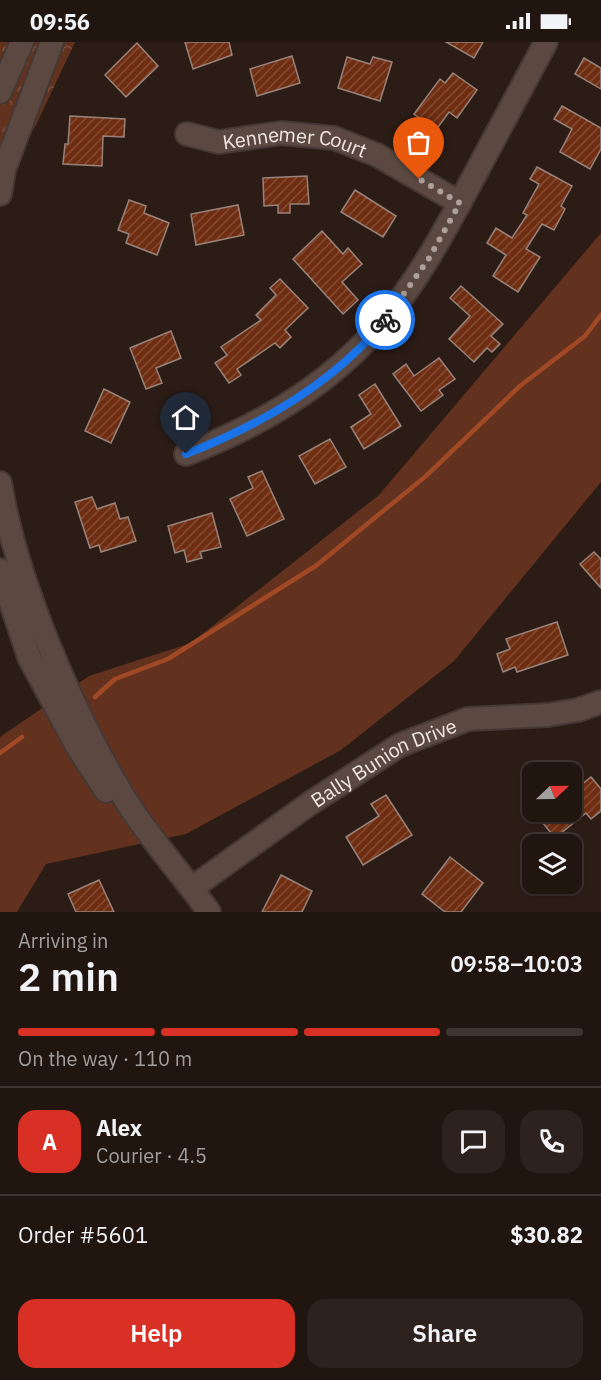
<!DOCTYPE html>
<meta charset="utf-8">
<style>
body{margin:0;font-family:"IBM Plex Sans",sans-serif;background:#2d221e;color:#f1f3f6;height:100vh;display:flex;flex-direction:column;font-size:22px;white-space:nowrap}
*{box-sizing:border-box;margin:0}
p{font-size:20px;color:#a29f9f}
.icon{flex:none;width:33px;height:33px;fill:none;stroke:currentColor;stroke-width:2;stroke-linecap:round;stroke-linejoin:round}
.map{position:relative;height:870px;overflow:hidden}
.side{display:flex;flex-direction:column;background:#211510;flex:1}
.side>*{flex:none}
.needle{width:39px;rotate:68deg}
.tools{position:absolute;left:522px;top:720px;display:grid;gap:12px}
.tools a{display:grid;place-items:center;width:60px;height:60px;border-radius:12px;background:#211510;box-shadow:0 2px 4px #0004,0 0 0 2px #3e3430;font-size:30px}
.pin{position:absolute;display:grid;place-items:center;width:51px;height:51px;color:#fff;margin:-62px -26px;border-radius:50% 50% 50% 0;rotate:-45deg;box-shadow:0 0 6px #0007}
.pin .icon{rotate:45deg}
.courier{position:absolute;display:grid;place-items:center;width:60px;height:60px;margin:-30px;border:4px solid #1a73e8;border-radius:50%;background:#fff;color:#222;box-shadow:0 2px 8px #0007}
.headline em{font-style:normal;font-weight:600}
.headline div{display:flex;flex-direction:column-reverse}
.headline{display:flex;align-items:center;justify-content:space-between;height:102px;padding:0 18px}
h1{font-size:39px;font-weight:600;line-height:45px}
.bar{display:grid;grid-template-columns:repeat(4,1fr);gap:9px 6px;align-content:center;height:72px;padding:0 18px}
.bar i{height:8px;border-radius:4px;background:#3e3430}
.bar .current{background:#d93025}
.bar p{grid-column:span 4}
.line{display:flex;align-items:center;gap:15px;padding:0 18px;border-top:2px solid #3e3430}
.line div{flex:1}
.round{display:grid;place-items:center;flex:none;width:63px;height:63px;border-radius:18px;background:#2d221e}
.action{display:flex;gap:12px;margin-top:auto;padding:12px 18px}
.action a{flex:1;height:69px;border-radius:18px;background:#d93025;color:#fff;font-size:24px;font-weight:600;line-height:69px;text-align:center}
.action a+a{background:#2d221e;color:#f1f3f6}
.status{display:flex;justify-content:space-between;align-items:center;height:42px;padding:0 30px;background:#211510;direction:ltr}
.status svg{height:16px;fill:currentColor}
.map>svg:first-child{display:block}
.green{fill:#63321f}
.forest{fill:url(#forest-crowns)}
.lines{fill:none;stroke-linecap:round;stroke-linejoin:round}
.stream{stroke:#a14925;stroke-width:4.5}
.building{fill:url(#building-hatch);stroke:#98837b;stroke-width:1.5}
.minor-casing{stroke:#453834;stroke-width:26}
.minor{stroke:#5b4841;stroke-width:22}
.done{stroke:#ada09b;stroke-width:6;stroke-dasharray:0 10.8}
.route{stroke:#1a73e8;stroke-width:8}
.labels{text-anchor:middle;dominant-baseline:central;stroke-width:5;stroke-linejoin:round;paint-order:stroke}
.street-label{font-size:20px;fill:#f2e7e2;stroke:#2c1c16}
</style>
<div class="status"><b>09:56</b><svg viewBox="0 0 49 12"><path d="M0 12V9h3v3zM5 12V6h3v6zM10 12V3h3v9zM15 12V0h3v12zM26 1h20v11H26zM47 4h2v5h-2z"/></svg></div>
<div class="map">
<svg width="601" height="870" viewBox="0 0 601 870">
<defs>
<pattern id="forest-crowns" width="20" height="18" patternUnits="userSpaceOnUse" patternTransform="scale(1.5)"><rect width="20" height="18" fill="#63321f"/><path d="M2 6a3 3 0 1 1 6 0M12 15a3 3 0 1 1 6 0" fill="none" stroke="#7a503f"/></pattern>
<pattern id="building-hatch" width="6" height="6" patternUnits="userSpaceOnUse" patternTransform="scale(1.5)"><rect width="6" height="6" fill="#6f2e12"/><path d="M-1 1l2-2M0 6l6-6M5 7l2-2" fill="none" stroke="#844c34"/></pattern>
</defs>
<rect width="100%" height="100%" fill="#2c1c16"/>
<!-- green -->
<polygon class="green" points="601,191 601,440 454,619 341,708 186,792 46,822 17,870 0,870 0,695 89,634 191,601 379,453"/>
<!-- forest -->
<polygon class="forest" points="0,0 75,0 35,85 0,105"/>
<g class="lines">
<!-- stream -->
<g class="stream">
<polyline points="95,655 115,637 168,617 317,523 426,434 520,344 585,294 601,273"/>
<polyline points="0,711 22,695"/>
</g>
</g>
<!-- building -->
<g class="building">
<polygon points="185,0 229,0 232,13 193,27"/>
<polygon points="446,0 483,0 474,16"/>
<polygon points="137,1 158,24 126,55 105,33"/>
<polygon points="292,14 300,41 257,54 250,27"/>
<polygon points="347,15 370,22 373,15 392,20 380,59 338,46"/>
<polygon points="584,16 601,26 601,47 575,32"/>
<polygon points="453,31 477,48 457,76 449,70 436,88 414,72 440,37 445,41"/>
<polygon points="562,64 601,86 601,107 590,127 560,110 572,87 554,77"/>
<polygon points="70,74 125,77 124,95 103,94 102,124 63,122 65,102 68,102"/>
<polygon points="537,125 572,144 561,164 565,167 554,188 542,182 526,207 540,215 518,250 493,234 506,213 487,201 496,186 512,196 527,173 523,171 539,142 530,137"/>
<polygon points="307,134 309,162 290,162 290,171 278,171 278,163 264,164 263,136"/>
<polygon points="355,148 396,174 383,195 341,170"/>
<polygon points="129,158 146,164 144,171 169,181 157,213 126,201 129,192 118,188"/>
<polygon points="238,163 244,193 196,203 191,172"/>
<polygon points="322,189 343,212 348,206 362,222 342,240 358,258 343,272 293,217"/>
<polygon points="280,237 308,266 285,288 291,295 280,306 275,301 237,327 241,333 229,341 215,321 227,313 221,305 261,278 256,273 276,253 270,246"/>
<polygon points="461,244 503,282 491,294 500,302 492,310 487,306 474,320 449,297 470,274 450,256"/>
<polygon points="171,289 181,316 156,326 162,341 146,347 130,306"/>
<polygon points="439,316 455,337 439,348 443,353 421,369 393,332 406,322 414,334"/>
<polygon points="375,342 401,384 364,407 351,385 371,372 359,353"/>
<polygon points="104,347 130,360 111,401 85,389"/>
<polygon points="330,397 346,425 315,442 299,414"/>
<polygon points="262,429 284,477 247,494 230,457 253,446 248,435"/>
<polygon points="92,455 97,467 115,461 120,477 128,475 136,499 101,510 99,503 90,506 75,460"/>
<polygon points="212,471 221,505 200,510 202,516 187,520 184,508 175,511 168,484"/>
<polygon points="594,510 601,517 601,546 580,522"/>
<polygon points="557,580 568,613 517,630 515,625 503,630 497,612 510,607 506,597"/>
<polygon points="591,735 601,747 601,769 591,777 586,771 555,796 538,775 546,770 572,770 572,750"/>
<polygon points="386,753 412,793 363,823 346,795 379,774 371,762"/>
<polygon points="450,815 483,841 461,870 445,870 422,852"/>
<polygon points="281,833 312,849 302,870 262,870"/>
<polygon points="99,838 114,870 76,870 68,852"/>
</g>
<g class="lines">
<defs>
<g id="minor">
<polyline points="0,50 22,0"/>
<path id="s1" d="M187 92 219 100 281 91 334 96 377 113 460 161"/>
<polyline points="0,152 4,128 52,0"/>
<path d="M186 412C259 384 330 343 381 282 418 239 444 190 471 140 496 93 521 47 546 0"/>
<path d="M0 441C17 542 72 669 125 757 149 796 182 832 209 870"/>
<polyline points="0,528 29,615 78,706 106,749"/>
<path id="s2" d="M192 846 309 762 400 703 468 677 548 673 578 668 601 660"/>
</g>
</defs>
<!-- minor casing -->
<use href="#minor" class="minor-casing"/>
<!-- minor -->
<use href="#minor" class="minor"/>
</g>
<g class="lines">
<!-- done -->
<polyline class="done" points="385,278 428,218 460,161 419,137"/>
<!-- route -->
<path class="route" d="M186 412C260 383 334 342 385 278"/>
</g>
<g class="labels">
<!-- street labels -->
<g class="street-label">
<text stroke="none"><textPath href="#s1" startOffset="110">Kennemer Court</textPath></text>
<text stroke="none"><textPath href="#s2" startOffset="230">Bally Bunion Drive</textPath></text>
</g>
</g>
</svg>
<div class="tools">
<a><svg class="needle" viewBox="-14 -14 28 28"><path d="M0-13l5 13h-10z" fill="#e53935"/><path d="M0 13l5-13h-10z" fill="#a29f9f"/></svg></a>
<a><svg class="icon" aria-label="layers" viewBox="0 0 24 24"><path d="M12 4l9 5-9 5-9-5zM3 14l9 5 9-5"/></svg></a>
</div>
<div class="pin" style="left:419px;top:137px;background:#ea580c"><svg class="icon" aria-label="bag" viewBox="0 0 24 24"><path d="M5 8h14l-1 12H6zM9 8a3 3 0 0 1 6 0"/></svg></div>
<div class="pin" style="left:186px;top:412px;background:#1f2937"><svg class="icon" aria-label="home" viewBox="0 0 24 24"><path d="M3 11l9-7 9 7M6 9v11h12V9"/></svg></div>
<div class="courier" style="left:385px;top:278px"><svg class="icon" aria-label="bike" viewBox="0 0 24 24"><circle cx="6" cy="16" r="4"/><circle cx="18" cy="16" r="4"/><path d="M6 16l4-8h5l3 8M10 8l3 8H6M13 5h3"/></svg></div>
</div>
<section class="side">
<div class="headline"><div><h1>2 min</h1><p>Arriving in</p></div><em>09:58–10:03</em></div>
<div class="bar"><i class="current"></i><i class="current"></i><i class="current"></i><i></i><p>On the way · 110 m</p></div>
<div class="line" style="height:108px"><b class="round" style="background:#d93025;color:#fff">A</b><div><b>Alex</b><p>Courier · 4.5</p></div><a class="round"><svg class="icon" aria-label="chat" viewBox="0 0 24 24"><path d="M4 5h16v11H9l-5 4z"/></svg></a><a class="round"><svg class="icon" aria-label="phone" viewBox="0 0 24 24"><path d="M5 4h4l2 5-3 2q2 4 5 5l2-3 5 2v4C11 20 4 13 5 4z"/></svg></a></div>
<div class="line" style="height:78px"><div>Order #5601</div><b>$30.82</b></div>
<div class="action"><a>Help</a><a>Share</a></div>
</section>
